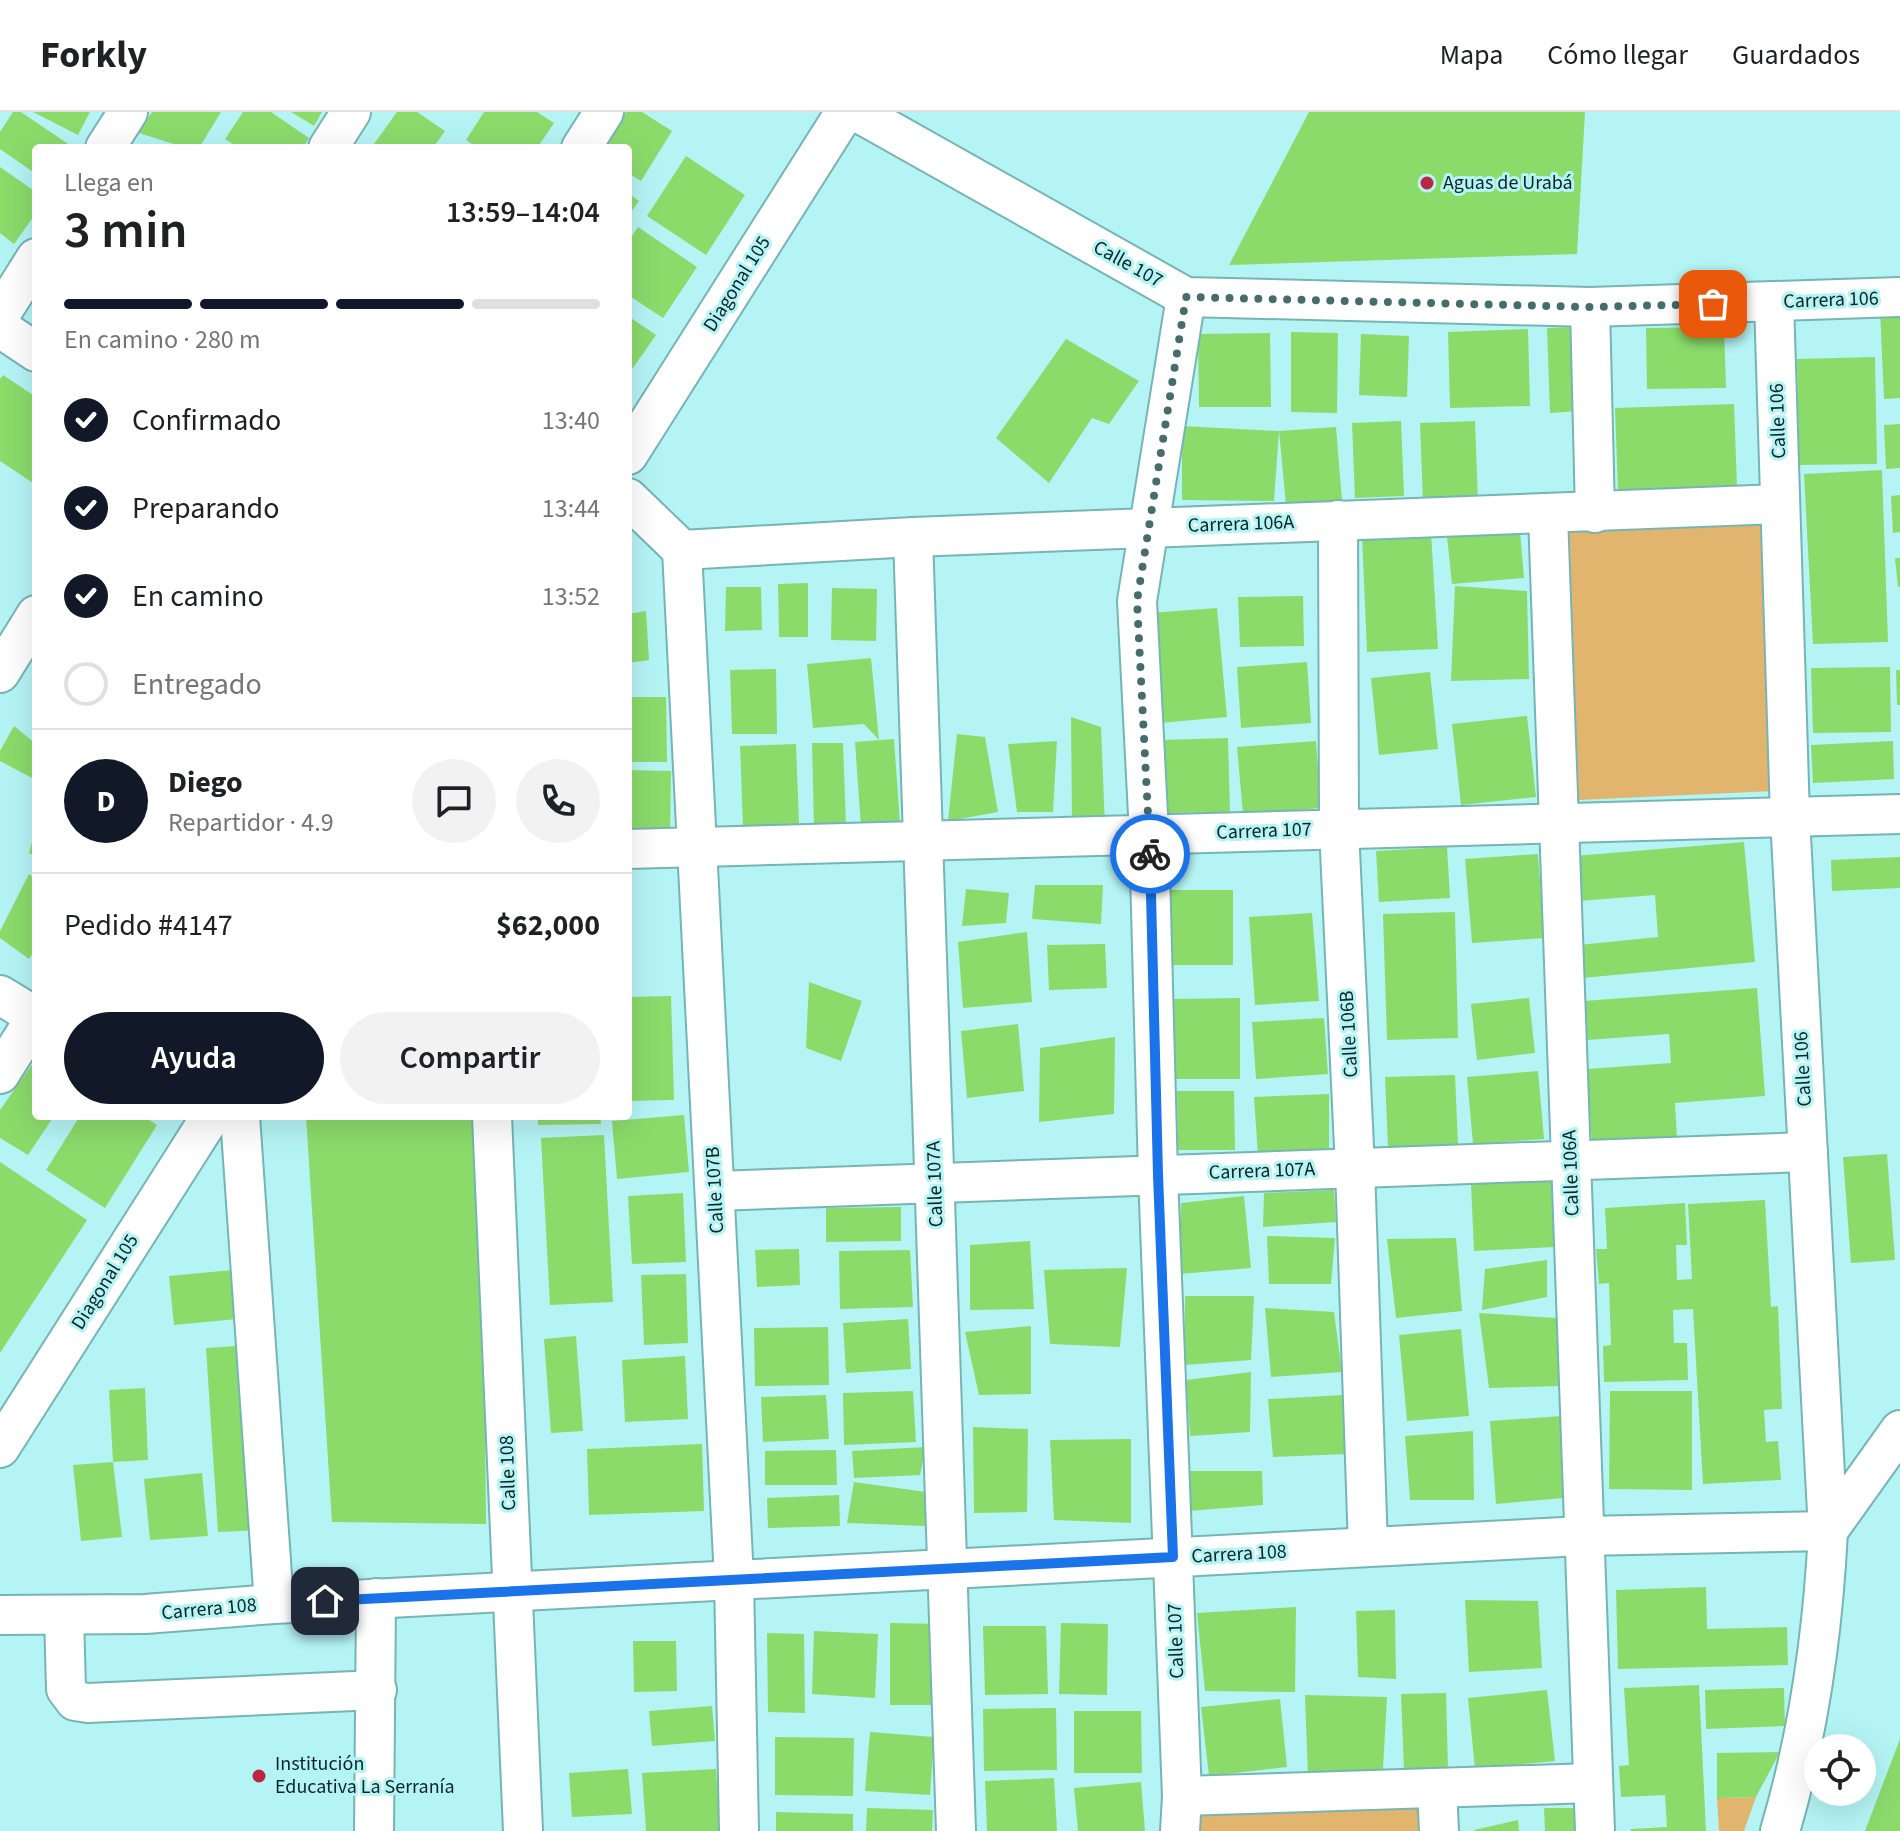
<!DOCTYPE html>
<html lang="es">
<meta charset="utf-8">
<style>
body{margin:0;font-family:"Source Sans 3",sans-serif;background:#f2f2f2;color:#202124;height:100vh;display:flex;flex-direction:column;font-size:30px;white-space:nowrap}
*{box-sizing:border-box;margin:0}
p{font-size:26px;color:#757577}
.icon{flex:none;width:44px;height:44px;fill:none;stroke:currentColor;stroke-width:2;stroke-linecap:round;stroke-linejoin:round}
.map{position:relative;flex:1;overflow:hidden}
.side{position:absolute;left:32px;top:32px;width:600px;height:976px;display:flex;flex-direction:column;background:#fff;border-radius:8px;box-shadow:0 8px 32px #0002}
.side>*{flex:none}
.fabs{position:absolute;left:1804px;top:1622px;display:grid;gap:16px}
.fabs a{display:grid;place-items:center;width:72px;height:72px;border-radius:50%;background:#fff;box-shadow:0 8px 32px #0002;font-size:40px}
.pin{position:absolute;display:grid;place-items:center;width:68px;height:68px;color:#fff;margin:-34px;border-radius:16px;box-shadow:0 4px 12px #0006}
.courier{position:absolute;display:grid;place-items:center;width:80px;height:80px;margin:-40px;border:6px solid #1a73e8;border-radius:50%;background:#fff;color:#222;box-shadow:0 2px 10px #0007}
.headline em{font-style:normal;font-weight:600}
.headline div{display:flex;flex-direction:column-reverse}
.headline{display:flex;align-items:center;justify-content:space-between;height:136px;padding:0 32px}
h1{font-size:52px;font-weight:600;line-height:60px}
.bar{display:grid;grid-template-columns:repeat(4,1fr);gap:12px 8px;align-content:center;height:96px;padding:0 32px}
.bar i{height:10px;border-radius:6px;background:#e0e0e0}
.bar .on{background:#111827}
.bar p{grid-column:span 4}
.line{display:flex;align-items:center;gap:20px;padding:0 32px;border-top:2px solid #e0e0e0}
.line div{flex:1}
.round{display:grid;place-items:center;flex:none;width:84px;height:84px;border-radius:42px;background:#f2f2f2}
ol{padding:0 32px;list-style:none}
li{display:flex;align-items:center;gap:24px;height:88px}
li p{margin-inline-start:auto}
li .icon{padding:8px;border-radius:50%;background:#111827;color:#fff;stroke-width:4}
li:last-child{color:#757577}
li i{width:44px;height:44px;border:4px solid #e0e0e0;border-radius:50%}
.primary-button{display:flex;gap:16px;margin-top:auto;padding:16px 32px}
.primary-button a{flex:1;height:92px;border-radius:48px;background:#111827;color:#fff;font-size:32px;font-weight:600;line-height:92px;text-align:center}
.primary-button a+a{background:#f2f2f2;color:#202124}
header{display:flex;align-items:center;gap:48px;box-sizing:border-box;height:112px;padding:0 40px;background:#fff;border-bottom:2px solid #e0e0e0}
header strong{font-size:38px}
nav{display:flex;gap:44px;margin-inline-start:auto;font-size:28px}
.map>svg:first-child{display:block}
.green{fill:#e2b56f}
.building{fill:#8bdb6b}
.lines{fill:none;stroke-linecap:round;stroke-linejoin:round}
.minor-casing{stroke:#76b4b6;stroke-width:42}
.minor{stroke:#fff;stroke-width:38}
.done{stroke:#466d6e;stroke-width:8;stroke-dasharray:0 14.4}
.route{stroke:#1a73e8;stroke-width:10}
.poi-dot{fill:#b92840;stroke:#b5f4f5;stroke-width:3}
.labels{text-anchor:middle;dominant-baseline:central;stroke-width:6;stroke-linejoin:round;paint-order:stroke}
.poi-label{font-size:20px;fill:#0b2526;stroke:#b5f4f5;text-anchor:start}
.street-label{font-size:20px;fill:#0b2526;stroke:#b5f4f5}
</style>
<header>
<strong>Forkly</strong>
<nav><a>Mapa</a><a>Cómo llegar</a><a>Guardados</a></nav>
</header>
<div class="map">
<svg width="1900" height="1719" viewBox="0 0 1900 1719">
<rect width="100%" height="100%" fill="#b5f4f5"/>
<!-- green -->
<g class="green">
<polygon points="1760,408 1774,679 1579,688 1565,417"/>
<polygon points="1756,1685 1744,1719 1719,1719 1717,1686"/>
<polygon points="1426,1688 1427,1719 1195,1719 1195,1700"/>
</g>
<!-- building -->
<g class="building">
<polygon points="13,0 21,0 74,36 36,36 36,62 0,37 0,20"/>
<polygon points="33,0 90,0 78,23"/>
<polygon points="152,0 221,0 199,36 186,36 139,21"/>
<polygon points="243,0 271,0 309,26 303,36 239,36 225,27"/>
<polygon points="291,0 322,0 314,14"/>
<polygon points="397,0 417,0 445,19 433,36 371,36"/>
<polygon points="484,0 537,0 554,11 537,36 478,36 466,28"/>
<polygon points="626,0 642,0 672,19 641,69 628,61 628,36 604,36"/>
<polygon points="1309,0 1585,0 1577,142 1229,153"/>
<polygon points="686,44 745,83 706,143 647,104"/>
<polygon points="0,55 36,80 36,101 14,132 0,121"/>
<polygon points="628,81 639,89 628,104"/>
<polygon points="638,115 697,155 663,206 628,183 628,130"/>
<polygon points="1900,197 1900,286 1884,287 1880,198"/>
<polygon points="628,204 656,223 628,263"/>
<polygon points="1576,215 1579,299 1550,301 1547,216"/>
<polygon points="1724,215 1726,276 1647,277 1646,216"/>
<polygon points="1528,217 1530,294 1450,296 1448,220"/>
<polygon points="1291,220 1338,221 1337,301 1291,300"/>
<polygon points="1270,221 1271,295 1199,295 1198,222"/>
<polygon points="1361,222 1409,224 1407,285 1359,283"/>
<polygon points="1066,227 1139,269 1109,312 1092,306 1049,371 996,326"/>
<polygon points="1875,245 1877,352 1799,353 1797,247"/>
<polygon points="3,263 36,285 36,373 0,349 0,267"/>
<polygon points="1734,292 1737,374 1618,378 1615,296"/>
<polygon points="1401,309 1404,384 1355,386 1352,311"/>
<polygon points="1475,309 1478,389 1423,391 1420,311"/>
<polygon points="1900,312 1900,356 1886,357 1884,313"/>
<polygon points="1182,314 1279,319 1336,315 1342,389 1286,393 1279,319 1274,389 1182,388"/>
<polygon points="1882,358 1888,530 1813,532 1804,362"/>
<polygon points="1900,383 1900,420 1893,421 1891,384"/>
<polygon points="1520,419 1524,466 1452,472 1447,424"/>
<polygon points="1431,421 1438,537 1367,540 1362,424"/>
<polygon points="1895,446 1900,446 1900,475 1898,475"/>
<polygon points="808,471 808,525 779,525 778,472"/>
<polygon points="1455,474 1527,479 1529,567 1451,569"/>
<polygon points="726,475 761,475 762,518 725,519"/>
<polygon points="832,476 877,477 876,529 831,528"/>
<polygon points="1303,484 1304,534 1240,535 1238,485"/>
<polygon points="1217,496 1227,605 1160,611 1150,501"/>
<polygon points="646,499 649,548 628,551 628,502"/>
<polygon points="871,546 879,628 864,612 813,616 807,552"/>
<polygon points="1307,550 1311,611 1241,616 1237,555"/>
<polygon points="1890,555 1891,620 1813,621 1811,556"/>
<polygon points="776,557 777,622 732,622 730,558"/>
<polygon points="1896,558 1900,558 1900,593 1897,593"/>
<polygon points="1430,560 1438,637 1379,643 1371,566"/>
<polygon points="628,585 666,585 667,650 628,650"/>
<polygon points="1527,604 1536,685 1461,693 1452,612"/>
<polygon points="1071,605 1101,615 1105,715 1072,711"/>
<polygon points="14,614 36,632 36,668 0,649 0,639"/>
<polygon points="957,622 985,625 998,700 948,709"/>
<polygon points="1228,626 1230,700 1163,701 1161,628"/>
<polygon points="894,627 900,712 861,715 855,630"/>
<polygon points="1057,629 1053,700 1017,700 1008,632"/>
<polygon points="1316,629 1321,696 1243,702 1237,635"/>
<polygon points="1893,629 1894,667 1813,671 1811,633"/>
<polygon points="812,631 843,631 846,714 814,715"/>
<polygon points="796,632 799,712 743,714 740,634"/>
<polygon points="628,658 671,659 670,726 628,725"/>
<polygon points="35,719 36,720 36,745 29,741"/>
<polygon points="1744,730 1755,850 1582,866 1579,833 1658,825 1655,783 1579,789 1574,744"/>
<polygon points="1447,735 1450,786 1379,790 1376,739"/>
<polygon points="1538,742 1544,826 1472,831 1465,747"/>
<polygon points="1900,745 1900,776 1832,779 1831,748"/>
<polygon points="29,762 36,767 36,836 29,847 0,826 0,819"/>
<polygon points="1035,773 1103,773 1101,812 1032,807"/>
<polygon points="966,777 1009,781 1006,811 962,814"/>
<rect x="1171" y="778" width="62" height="75"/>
<polygon points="1455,800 1458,926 1387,928 1383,802"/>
<polygon points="1312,801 1319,889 1255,893 1249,805"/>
<polygon points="1027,820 1032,890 963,896 958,830"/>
<polygon points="1105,832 1107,876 1049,878 1047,833"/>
<polygon points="809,870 862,889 841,949 806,936"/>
<polygon points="1757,876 1765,984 1675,991 1677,1026 1592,1033 1587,957 1671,951 1669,922 1587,928 1584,889"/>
<polygon points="671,884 674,988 628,989 628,885"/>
<polygon points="1240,886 1240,967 1172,967 1171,887"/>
<polygon points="1529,886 1535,941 1477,948 1471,892"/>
<polygon points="1324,906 1328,962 1256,967 1252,910"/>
<polygon points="1018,912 1024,979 967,986 961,919"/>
<polygon points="1115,925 1114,1002 1039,1010 1040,936"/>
<polygon points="36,947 36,1004 54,1004 28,1043 0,1026 0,998"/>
<polygon points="1538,959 1544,1027 1473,1032 1467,965"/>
<polygon points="1455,963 1458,1033 1388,1035 1385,965"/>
<polygon points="1177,979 1234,979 1235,1038 1178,1038"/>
<polygon points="1329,982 1329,1037 1258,1043 1254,985"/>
<polygon points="684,1003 689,1060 617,1067 612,1009"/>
<polygon points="80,1004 143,1004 157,1013 105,1096 46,1058"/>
<polygon points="306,1004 482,1004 486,1412 332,1410"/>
<polygon points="538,1004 600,1004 601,1012 538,1013"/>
<polygon points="604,1023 613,1190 550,1193 541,1026"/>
<polygon points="1887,1042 1895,1148 1851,1151 1843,1045"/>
<polygon points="0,1050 87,1108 0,1241"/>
<polygon points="1551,1069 1554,1135 1474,1139 1471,1072"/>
<polygon points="1334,1078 1336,1110 1263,1115 1264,1081"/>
<polygon points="683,1081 686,1150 632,1152 628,1084"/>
<polygon points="1244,1084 1251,1156 1179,1162 1181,1091"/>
<polygon points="1765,1088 1771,1195 1778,1194 1782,1297 1764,1298 1766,1330 1778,1329 1781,1368 1703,1372 1693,1197 1673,1198 1674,1231 1687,1231 1688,1268 1604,1270 1603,1234 1611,1233 1609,1171 1599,1172 1596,1137 1607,1137 1605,1096 1685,1091 1687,1133 1676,1133 1677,1168 1692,1167 1688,1092"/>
<polygon points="901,1095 901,1129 826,1130 826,1096"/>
<polygon points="1267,1124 1335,1126 1331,1172 1269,1172"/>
<polygon points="1456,1126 1462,1199 1396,1206 1387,1127"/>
<polygon points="1030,1129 1034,1197 970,1198 970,1133"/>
<polygon points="799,1137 800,1173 757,1175 755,1138"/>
<polygon points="910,1138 913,1195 840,1197 839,1139"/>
<polygon points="1547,1148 1547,1185 1482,1198 1485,1157"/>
<polygon points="1127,1156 1120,1235 1050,1232 1044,1158"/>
<polygon points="243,1157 248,1206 174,1213 169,1164"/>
<polygon points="686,1162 688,1231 644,1233 641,1163"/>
<polygon points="1185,1184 1254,1184 1251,1248 1185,1253"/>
<polygon points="1265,1196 1334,1200 1342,1260 1271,1265"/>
<polygon points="1479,1201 1556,1206 1559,1274 1489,1276"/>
<polygon points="908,1207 911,1257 846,1261 843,1211"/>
<polygon points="1031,1214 1031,1282 979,1283 965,1220"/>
<polygon points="828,1215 829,1273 755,1274 754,1216"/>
<polygon points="1461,1217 1469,1304 1407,1309 1399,1223"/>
<polygon points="576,1224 583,1319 551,1321 544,1227"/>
<polygon points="250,1233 261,1418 218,1420 206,1236"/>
<polygon points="685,1244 688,1307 625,1310 622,1248"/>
<polygon points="1251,1260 1250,1320 1190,1324 1186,1268"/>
<polygon points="145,1276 148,1348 113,1350 122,1425 81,1429 73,1353 113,1350 109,1278"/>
<polygon points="913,1279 916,1330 844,1333 843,1281"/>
<polygon points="1610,1279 1692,1279 1692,1378 1609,1377"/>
<polygon points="826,1283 829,1327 763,1330 761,1285"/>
<polygon points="1344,1283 1347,1342 1273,1345 1268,1287"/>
<polygon points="1562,1304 1563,1386 1496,1392 1490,1309"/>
<polygon points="973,1315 1028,1317 1027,1400 974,1401"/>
<polygon points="1473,1319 1474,1388 1410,1388 1405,1324"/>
<polygon points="1131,1327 1131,1411 1054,1408 1050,1328"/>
<polygon points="702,1332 704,1399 589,1403 587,1337"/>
<polygon points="926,1335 920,1363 854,1366 852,1339"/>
<polygon points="836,1338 837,1373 765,1373 765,1339"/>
<polygon points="1189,1359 1262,1359 1263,1393 1189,1399"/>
<polygon points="202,1361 208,1424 150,1428 144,1367"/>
<polygon points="854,1370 926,1380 925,1414 847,1411"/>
<polygon points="839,1383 840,1414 768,1416 767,1386"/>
<polygon points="1706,1475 1707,1517 1787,1515 1788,1553 1618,1557 1616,1478"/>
<polygon points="1465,1488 1538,1489 1542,1556 1469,1560"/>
<polygon points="1296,1495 1295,1580 1205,1579 1197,1501"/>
<polygon points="1395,1498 1396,1567 1358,1565 1356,1499"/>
<polygon points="890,1511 939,1512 939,1593 890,1593"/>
<polygon points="1061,1511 1108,1512 1107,1583 1059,1582"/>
<polygon points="983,1514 1046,1514 1048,1582 985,1583"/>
<polygon points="814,1519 878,1522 875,1586 812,1582"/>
<polygon points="767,1521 804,1522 805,1601 768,1600"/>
<polygon points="633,1529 676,1529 677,1579 634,1580"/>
<polygon points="1699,1573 1706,1719 1631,1719 1631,1717 1667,1715 1665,1683 1621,1685 1619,1654 1629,1653 1624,1576"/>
<polygon points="1784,1576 1785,1614 1706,1617 1705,1578"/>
<polygon points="1547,1578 1555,1649 1475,1657 1468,1586"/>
<polygon points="1446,1581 1448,1657 1404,1658 1401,1582"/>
<polygon points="1305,1583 1387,1585 1383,1657 1308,1665"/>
<polygon points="1280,1587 1287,1655 1209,1664 1201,1595"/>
<polygon points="712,1594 715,1629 652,1634 649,1599"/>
<polygon points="1056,1596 1057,1658 984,1659 983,1597"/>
<polygon points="1074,1599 1141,1599 1142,1661 1074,1661"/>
<polygon points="870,1620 934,1625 930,1683 865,1679"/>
<polygon points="775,1625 854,1626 853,1684 775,1683"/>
<polygon points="1900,1627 1900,1719 1865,1719"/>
<polygon points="1780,1640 1756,1685 1717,1686 1717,1641"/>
<polygon points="628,1657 632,1702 572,1705 569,1661"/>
<polygon points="716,1657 720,1719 646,1719 642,1661"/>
<polygon points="1054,1666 1057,1719 987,1719 985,1669"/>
<polygon points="1141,1670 1145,1719 1078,1719 1074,1676"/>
<polygon points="867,1696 933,1698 932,1719 866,1719"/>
<polygon points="1544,1696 1578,1696 1580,1719 1545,1719"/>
<polygon points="776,1700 853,1702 853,1719 776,1719"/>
<polygon points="1518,1708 1519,1719 1475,1719 1474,1718"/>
</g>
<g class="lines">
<defs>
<g id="minor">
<polyline points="857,0 1186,185 1590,195 1900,185"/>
<polyline points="105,36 128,0"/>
<polyline points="328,36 351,0"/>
<polyline points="581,36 604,0"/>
<path d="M1774 190 1790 705 1828 1419C1823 1520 1809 1621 1780 1719"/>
<polyline points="1590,195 1595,401"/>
<polyline points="0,203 36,146"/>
<polyline points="0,216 36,240"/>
<polyline points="628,343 845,0"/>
<polyline points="628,386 682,438 913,425 1780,392"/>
<polyline points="1548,403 1595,1719"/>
<polyline points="1338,408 1339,717 1355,1056 1368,1435"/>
<polyline points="913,425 956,1719"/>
<polyline points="682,438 734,1467 739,1719"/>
<polyline points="0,561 36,503"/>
<polyline points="628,737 1900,702"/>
<polyline points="0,883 36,905"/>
<polyline points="0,962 36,905"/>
<polyline points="240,1004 274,1492"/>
<polyline points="492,1004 523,1719"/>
<polyline points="716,1079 1808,1040"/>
<polyline points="0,1336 211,1004"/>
<polyline points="0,1503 145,1502 274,1492 1583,1424 1828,1419 1900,1318"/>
<polyline points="64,1503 66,1577 75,1589 88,1591 377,1578"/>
<polyline points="1437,1676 1439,1719"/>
<polyline points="1182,1684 1592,1671"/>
<polyline points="374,1719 376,1486"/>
<polyline points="1180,1719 1182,1684 1158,1063 1149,722 1137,489 1186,185"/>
</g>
</defs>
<!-- minor casing -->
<use href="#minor" class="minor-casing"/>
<!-- minor -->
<use href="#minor" class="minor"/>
</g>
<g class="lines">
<!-- done -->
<polyline class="done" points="1150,742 1137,489 1186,185 1590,195 1713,192"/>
<!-- route -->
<polyline class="route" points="325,1489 1173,1445 1158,1063 1150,742"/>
</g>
<!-- markers -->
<g class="poi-dot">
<circle cx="1427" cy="71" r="8"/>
<circle cx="259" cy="1664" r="8"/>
</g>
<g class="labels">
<!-- poi labels -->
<g class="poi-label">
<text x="1443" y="71">Aguas de Urabá</text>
<text x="275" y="1652">Institución<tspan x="275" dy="23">Educativa La Serranía</tspan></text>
</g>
<!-- street labels -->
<g class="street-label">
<text transform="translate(1128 152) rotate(29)">Calle 107</text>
<text transform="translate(737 172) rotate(-58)">Diagonal 105</text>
<text transform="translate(1831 188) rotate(-2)">Carrera 106</text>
<text transform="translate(1778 309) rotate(-92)">Calle 106</text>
<text transform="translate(1241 412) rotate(-2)">Carrera 106A</text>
<text transform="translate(1264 719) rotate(-2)">Carrera 107</text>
<text transform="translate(1349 922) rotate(-93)">Calle 106B</text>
<text transform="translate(1803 957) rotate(-93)">Calle 106</text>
<text transform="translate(1262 1059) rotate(-2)">Carrera 107A</text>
<text transform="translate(1571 1061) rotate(-92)">Calle 106A</text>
<text transform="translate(935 1072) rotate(-92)">Calle 107A</text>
<text transform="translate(715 1078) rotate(-93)">Calle 107B</text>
<text transform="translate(105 1170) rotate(-58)">Diagonal 105</text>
<text transform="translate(508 1361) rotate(-92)">Calle 108</text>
<text transform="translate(1239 1442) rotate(-3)">Carrera 108</text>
<text transform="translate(209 1497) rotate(-5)">Carrera 108</text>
<text transform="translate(1176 1529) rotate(-92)">Calle 107</text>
</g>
</g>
</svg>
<div class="fabs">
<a><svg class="icon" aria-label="locate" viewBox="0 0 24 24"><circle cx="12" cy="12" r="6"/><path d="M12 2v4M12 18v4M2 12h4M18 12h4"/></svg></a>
</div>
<div class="pin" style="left:1713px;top:192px;background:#ea580c"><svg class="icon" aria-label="bag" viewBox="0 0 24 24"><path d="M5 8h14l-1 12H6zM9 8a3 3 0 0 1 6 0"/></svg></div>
<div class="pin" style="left:325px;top:1489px;background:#1f2937"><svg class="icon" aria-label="home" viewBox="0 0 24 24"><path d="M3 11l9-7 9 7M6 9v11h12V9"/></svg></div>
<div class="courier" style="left:1150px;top:742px"><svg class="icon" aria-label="bike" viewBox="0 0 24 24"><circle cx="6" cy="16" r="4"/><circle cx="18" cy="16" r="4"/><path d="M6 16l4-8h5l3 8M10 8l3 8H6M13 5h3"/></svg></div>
<section class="side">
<div class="headline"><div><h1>3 min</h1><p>Llega en</p></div><em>13:59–14:04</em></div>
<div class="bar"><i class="on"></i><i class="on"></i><i class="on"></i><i></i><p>En camino · 280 m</p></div>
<ol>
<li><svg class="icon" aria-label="check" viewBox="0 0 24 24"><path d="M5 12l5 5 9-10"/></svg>Confirmado<p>13:40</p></li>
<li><svg class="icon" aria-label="check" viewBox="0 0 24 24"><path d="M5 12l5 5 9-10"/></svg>Preparando<p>13:44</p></li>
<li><svg class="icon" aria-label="check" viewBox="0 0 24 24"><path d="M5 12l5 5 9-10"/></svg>En camino<p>13:52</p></li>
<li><i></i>Entregado</li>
</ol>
<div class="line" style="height:144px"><b class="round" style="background:#111827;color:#fff">D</b><div><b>Diego</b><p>Repartidor · 4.9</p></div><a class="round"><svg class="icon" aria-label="chat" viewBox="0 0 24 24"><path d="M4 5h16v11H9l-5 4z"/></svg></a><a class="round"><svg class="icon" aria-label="phone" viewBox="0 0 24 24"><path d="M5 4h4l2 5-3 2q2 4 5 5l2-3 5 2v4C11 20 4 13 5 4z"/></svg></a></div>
<div class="line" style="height:104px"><div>Pedido #4147</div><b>$62,000</b></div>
<div class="primary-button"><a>Ayuda</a><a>Compartir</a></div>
</section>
</div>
